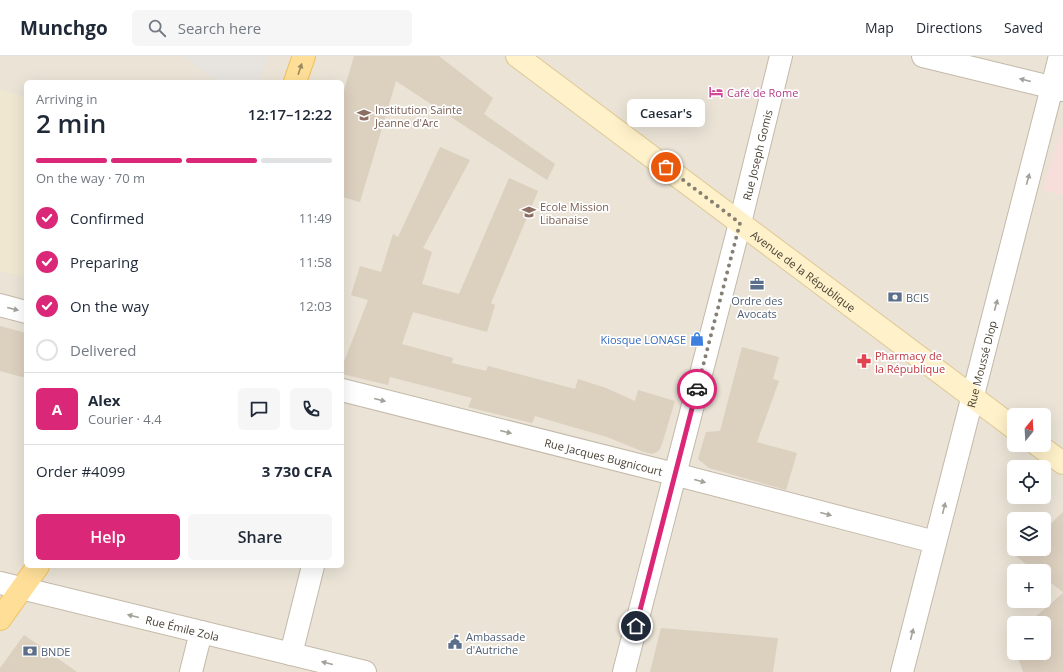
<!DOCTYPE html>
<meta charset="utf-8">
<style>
body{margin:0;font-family:"Open Sans",sans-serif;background:#f6f6f7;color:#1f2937;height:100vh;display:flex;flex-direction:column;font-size:15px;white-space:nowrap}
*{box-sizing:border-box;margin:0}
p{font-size:13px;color:#747a83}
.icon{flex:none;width:22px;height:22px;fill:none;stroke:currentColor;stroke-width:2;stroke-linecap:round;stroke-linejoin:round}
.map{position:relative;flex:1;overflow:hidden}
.details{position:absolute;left:24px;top:24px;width:320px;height:488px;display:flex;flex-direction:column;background:#fff;border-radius:6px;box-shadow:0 4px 16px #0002}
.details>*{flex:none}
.needle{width:26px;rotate:18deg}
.tools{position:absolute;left:1007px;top:352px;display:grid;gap:8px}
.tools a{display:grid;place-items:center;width:44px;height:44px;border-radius:6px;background:#fff;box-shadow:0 4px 16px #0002;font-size:20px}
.pin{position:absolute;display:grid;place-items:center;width:34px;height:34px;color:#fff;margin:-17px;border:2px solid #fff;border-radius:50%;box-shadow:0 1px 4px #0007}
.courier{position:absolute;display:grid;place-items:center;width:40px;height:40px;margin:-20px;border:3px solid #db2777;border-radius:50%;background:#fff;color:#222;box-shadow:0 1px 5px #0007}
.bubble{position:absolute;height:28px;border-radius:6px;background:#fff;box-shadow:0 4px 16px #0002;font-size:13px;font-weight:600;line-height:28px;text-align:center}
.overview em{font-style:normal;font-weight:600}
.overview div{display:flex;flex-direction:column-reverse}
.overview{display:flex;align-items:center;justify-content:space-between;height:68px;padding:0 12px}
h1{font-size:26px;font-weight:600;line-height:30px}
.bar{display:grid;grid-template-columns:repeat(4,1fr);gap:6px 4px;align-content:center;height:48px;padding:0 12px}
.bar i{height:5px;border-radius:3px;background:#e0e1e3}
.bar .current{background:#db2777}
.bar p{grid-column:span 4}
.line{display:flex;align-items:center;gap:10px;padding:0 12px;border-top:1px solid #e0e1e3}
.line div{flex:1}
.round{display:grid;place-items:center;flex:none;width:42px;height:42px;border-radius:6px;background:#f6f6f7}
ol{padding:0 12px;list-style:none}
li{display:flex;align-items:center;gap:12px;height:44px}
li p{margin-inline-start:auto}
li .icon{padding:4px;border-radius:50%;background:#db2777;color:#fff;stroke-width:4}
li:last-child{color:#747a83}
li i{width:22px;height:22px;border:2px solid #e0e1e3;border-radius:50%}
.button{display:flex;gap:8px;margin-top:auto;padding:8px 12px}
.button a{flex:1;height:46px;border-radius:6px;background:#db2777;color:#fff;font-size:16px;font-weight:600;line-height:46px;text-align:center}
.button a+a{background:#f6f6f7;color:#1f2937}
header{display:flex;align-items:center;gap:24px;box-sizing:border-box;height:56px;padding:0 20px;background:#fff;border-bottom:1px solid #e0e1e3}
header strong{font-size:19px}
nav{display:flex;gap:22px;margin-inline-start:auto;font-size:14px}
.search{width:280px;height:36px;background:#f6f6f7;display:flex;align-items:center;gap:10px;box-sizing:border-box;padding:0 14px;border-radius:6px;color:#747a83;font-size:15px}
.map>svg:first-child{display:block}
.residential{fill:#eae3d6;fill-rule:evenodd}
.education{fill:#f0e7d1}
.medical{fill:#f7dedb}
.parking{fill:#e7e4e0}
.building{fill:#dcd0bf}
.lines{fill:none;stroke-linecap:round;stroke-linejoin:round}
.street-casing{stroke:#c3b9a9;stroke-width:24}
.secondary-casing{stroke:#dec895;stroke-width:24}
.primary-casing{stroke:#f1c15a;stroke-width:24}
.street{stroke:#fff;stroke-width:22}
.secondary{stroke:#fff1c9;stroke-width:22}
.primary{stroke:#ffdf98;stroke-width:22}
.oneway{fill:#9b8962}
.oneway2{fill:#a4a09a}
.done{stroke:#867f74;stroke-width:4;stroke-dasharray:0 7.2}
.route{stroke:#db2777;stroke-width:5}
.labels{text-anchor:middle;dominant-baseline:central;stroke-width:3.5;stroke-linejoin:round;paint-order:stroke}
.hotel-label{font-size:11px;fill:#b23c85;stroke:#fff;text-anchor:start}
.education-label{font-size:11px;fill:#785e54;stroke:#fff;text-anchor:start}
.street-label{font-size:11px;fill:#4a4236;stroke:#fff}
.service-label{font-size:11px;fill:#4e5e75;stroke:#fff;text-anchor:start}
.shop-label{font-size:11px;fill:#366cbe;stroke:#fff;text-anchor:end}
.health-label{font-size:11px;fill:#be3a42;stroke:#fff;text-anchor:start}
</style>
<header>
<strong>Munchgo</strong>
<div class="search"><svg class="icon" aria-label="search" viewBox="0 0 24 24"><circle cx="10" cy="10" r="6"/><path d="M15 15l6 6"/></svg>Search here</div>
<nav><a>Map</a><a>Directions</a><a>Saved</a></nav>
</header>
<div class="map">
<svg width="1063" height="616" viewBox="0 0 1063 616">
<rect width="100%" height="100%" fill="#f6f1e8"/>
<!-- residential -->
<path class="residential" d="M0 0H1063V616H0ZM26 26H342V510H26ZM1014 359H1044V389H1014ZM1014 411H1044V441H1014ZM1014 463H1044V493H1014ZM1014 515H1044V545H1014ZM1014 567H1044V597H1014Z"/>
<!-- education -->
<polygon class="education" points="0,34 26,41 26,221 0,215"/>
<!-- medical -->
<polygon class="medical" points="1063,68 1063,140 1043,134"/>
<!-- parking -->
<polygon class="parking" points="182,0 267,0 260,26 219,26"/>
<!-- building -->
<g class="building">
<polygon points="354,0 439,0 493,42 484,58 555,108 547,124 396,25 360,146 342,141 342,41"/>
<polygon points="440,91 470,104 423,192 432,196 422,228 459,238 509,122 538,135 491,247 495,249 487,276 413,256 402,288 453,302 452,307 486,315 488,310 575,333 578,323 606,332 635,345 638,334 675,345 662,388 660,393 657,396 652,398 644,396 607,381 535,360 532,367 468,351 472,342 390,321 388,329 342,318 342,311 368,244 351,239 360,210 381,216 393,178 398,181"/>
<polygon points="0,270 26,277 26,322 0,315"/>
<polygon points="742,291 779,301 773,323 779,325 757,386 797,397 786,434 709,412 698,403 706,376 720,375"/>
<polygon points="1063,456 1063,536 1044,522 1044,515 1035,515 1007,493 1044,493 1044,474"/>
<polygon points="1063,537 1063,616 1023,616 1016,597 1044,597 1044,567 1028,567"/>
<polygon points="661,572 778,582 773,616 650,616"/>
<polygon points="1014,578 1014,593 1010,582"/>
<polygon points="24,579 77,616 0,616 0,612"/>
</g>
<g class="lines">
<defs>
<g id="street">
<polyline points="923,0 1063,34"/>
<polyline points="0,249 26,256"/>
<path id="s1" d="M342 334 674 418 935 486"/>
<path id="s2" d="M0 527 365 616"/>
<polyline points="291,598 313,510"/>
<polyline points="191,616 201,576"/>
<path id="s3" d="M624 616 740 167 781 0"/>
<path id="s4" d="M902 616 1060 0"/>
</g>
<g id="secondary">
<path id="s5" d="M517 0 1014 372"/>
<polyline points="1038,389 1063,407"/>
</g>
<g id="primary">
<polyline points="295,26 304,0"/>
<polyline points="0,563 38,510"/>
</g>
</defs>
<!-- street casing -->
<use href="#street" class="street-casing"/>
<!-- secondary casing -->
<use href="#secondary" class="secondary-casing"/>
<!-- primary casing -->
<use href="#primary" class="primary-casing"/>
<!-- street -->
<use href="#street" class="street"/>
<!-- secondary -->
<use href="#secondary" class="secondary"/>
<!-- primary -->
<use href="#primary" class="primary"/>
</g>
<!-- one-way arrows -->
<defs><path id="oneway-solid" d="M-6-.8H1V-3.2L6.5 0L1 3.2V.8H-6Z"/></defs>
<use class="oneway" href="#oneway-solid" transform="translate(300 13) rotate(-72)"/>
<g class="oneway2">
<use href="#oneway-solid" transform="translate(1025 24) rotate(-166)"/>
<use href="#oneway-solid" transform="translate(1028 123) rotate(-75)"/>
<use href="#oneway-solid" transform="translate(996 249) rotate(-75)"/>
<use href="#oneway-solid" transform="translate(13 253) rotate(14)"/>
<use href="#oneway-solid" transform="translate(380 344) rotate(14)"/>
<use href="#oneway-solid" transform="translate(506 376) rotate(14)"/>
<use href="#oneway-solid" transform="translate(700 425) rotate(15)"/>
<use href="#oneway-solid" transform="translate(944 452) rotate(-76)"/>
<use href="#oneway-solid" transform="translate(826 458) rotate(15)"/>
<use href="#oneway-solid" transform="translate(133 560) rotate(-166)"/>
<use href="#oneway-solid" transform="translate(912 578) rotate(-76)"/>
<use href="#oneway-solid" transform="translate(327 607) rotate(-166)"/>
</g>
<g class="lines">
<!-- done -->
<polyline class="done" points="666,111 740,167 697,333"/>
<!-- route -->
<polyline class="route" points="636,570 697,333"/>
</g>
<!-- icons -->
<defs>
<symbol id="hotel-bare" viewBox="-9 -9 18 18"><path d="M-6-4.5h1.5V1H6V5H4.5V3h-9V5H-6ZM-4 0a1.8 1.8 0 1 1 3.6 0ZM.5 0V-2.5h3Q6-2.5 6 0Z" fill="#d1479c" stroke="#fff" stroke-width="2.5" paint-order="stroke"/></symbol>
<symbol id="school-bare" viewBox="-9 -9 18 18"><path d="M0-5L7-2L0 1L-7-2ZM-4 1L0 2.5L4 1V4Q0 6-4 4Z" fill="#8d6e63" stroke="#fff" stroke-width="2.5" paint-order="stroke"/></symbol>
<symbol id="office-bare" viewBox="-9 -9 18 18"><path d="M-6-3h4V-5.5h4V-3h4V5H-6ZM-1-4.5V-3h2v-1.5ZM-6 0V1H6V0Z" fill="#5c6f8a" stroke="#fff" stroke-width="2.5" paint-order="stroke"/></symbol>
<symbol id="bank-bare" viewBox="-9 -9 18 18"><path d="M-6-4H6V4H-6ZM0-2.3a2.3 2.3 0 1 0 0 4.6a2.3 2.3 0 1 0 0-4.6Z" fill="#5c6f8a" stroke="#fff" stroke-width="2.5" paint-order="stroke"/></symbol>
<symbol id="shop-bare" viewBox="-9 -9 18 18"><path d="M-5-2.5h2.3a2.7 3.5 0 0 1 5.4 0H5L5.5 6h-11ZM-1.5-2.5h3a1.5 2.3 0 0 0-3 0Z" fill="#3f7fe0" stroke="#fff" stroke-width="2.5" paint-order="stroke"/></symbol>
<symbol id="pharmacy-bare" viewBox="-9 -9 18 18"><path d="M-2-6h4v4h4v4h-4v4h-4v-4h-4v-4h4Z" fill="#e0444e" stroke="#fff" stroke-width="2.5" paint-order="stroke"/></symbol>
<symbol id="civic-bare" viewBox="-9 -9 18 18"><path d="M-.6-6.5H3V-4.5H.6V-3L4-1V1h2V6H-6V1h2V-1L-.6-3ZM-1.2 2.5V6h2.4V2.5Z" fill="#5c6f8a" stroke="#fff" stroke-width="2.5" paint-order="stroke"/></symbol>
</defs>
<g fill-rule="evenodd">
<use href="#hotel-bare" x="706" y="26" width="20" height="20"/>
<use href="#school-bare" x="354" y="49" width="20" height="20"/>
<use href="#school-bare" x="519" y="146" width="20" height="20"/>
<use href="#office-bare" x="747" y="218" width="20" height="20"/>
<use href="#bank-bare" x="885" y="231" width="20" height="20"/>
<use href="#shop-bare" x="687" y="273" width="20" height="20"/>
<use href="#pharmacy-bare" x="854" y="295" width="20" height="20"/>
<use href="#civic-bare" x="445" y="576" width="20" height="20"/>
<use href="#bank-bare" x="20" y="585" width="20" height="20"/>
</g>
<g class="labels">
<!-- hotel labels -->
<g class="hotel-label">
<text x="727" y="36">Café de Rome</text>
</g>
<!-- education labels -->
<g class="education-label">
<text x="375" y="53">Institution Sainte<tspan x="375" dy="13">Jeanne d'Arc</tspan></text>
<text x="540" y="150">Ecole Mission<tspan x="540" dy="13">Libanaise</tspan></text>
</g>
<!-- street labels -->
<g class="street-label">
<text stroke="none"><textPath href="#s3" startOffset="534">Rue Joseph Gomis</textPath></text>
<text stroke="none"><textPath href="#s5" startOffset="358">Avenue de la République</textPath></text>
<text stroke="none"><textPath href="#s4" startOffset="318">Rue Moussé Diop</textPath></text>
<text stroke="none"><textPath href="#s1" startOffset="270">Rue Jacques Bugnicourt</textPath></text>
<text stroke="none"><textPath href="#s2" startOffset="188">Rue Émile Zola</textPath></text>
</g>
<!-- service labels -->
<g class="service-label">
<text x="906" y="241">BCIS</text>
<text x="757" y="244" text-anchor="middle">Ordre des<tspan x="757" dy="13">Avocats</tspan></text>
<text x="466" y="580">Ambassade<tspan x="466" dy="13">d'Autriche</tspan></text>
<text x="41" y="595">BNDE</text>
</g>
<!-- shop labels -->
<g class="shop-label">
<text x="686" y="283">Kiosque LONASE</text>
</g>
<!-- health labels -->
<g class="health-label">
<text x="875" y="299">Pharmacy de<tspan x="875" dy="13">la République</tspan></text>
</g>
</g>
</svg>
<div class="tools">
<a><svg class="needle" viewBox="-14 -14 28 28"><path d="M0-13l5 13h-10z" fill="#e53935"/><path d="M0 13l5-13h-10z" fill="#747a83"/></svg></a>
<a><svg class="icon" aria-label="locate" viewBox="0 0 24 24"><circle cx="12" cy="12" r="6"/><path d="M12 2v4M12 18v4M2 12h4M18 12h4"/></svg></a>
<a><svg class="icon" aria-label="layers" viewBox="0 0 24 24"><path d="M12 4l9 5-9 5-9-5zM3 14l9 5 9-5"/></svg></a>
<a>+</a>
<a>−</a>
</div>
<div class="pin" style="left:666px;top:111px;background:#ea580c"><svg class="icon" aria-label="bag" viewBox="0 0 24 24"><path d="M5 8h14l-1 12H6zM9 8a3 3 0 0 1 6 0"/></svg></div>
<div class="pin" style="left:636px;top:570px;background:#1f2937"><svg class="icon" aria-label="home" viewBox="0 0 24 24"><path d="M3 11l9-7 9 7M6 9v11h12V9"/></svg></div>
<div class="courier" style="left:697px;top:333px"><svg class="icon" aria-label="car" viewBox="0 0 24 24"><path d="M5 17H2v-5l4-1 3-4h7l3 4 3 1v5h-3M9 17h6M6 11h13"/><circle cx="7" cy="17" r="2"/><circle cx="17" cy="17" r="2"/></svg></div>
<div class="bubble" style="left:627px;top:43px;width:78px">Caesar's</div>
<section class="details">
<div class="overview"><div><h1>2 min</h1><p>Arriving in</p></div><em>12:17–12:22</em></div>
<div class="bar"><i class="current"></i><i class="current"></i><i class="current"></i><i></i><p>On the way · 70 m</p></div>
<ol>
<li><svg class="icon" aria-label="check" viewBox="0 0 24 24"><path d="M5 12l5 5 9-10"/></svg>Confirmed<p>11:49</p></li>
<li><svg class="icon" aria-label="check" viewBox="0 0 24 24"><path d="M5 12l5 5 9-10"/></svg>Preparing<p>11:58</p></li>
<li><svg class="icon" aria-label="check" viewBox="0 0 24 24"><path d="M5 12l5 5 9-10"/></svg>On the way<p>12:03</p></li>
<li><i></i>Delivered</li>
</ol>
<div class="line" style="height:72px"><b class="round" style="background:#db2777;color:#fff">A</b><div><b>Alex</b><p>Courier · 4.4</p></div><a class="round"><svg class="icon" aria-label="chat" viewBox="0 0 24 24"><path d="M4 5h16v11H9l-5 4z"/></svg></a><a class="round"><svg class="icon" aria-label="phone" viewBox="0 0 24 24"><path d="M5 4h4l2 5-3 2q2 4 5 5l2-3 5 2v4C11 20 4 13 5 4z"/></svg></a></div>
<div class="line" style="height:52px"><div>Order #4099</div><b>3 730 CFA</b></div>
<div class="button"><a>Help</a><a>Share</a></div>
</section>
</div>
